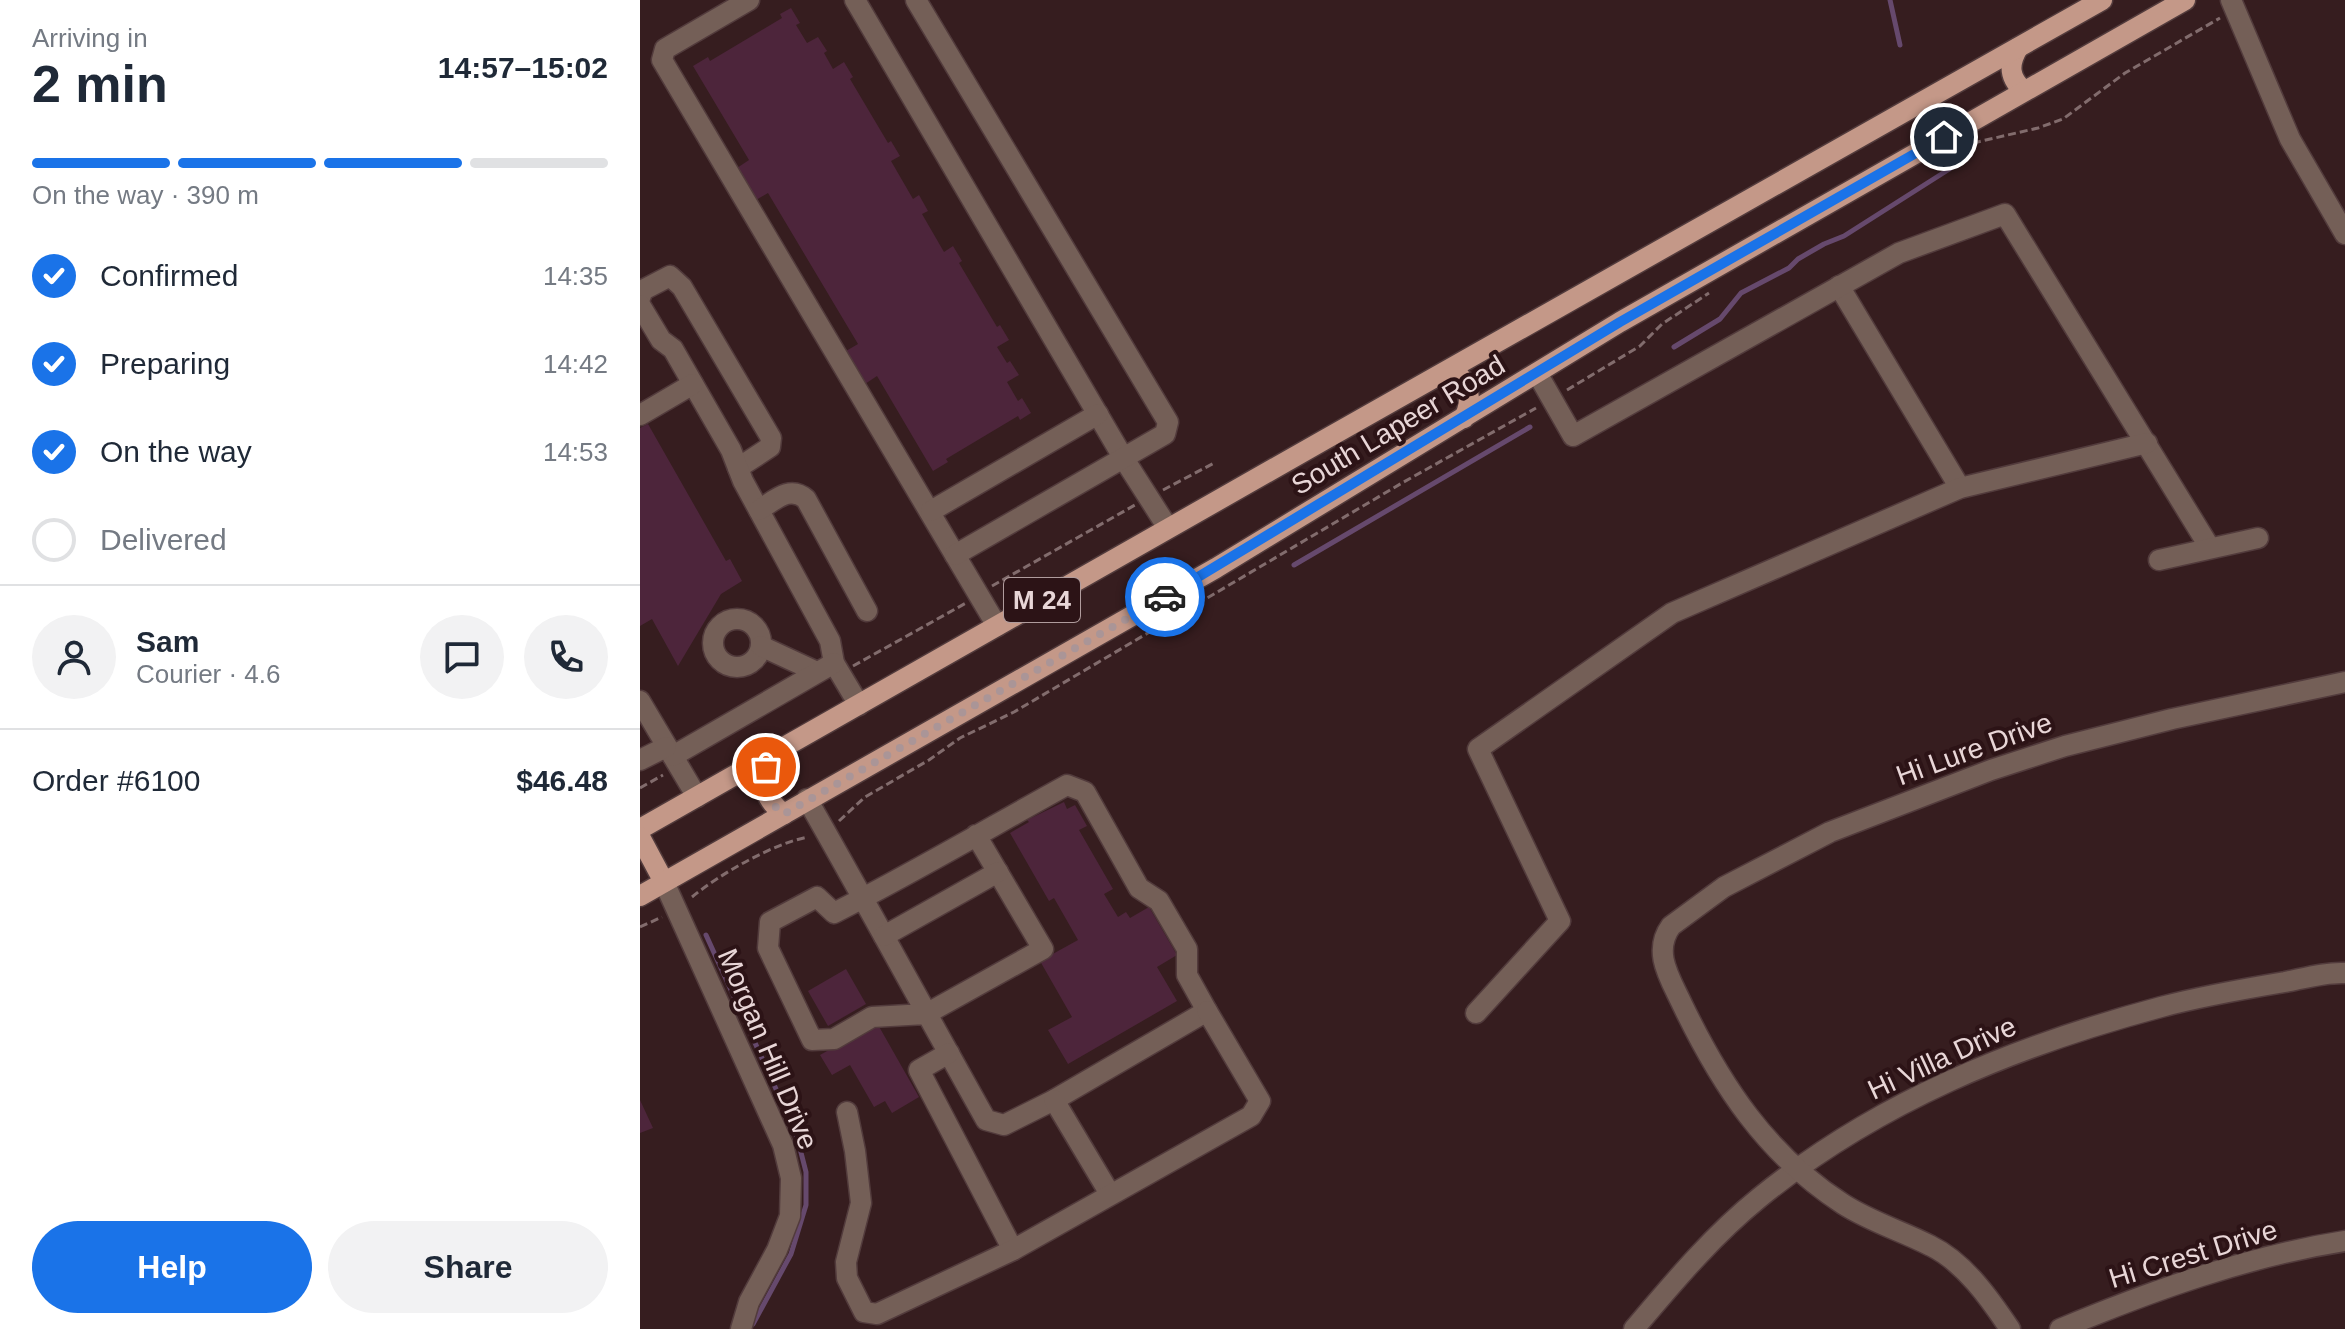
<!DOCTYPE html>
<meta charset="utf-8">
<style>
body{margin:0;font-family:Helvetica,sans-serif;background:#f2f2f3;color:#1f2937;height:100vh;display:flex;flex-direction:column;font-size:30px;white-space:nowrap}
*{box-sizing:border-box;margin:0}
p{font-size:26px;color:#747a83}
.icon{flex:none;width:44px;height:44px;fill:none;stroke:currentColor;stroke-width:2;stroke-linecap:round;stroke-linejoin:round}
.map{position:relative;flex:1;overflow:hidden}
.panel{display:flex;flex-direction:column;background:#fff;width:640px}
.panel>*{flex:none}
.pin{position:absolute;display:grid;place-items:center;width:68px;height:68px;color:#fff;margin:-34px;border:4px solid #fff;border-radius:50%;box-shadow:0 2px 8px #0007}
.courier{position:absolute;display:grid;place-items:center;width:80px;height:80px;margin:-40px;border:6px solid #1a73e8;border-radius:50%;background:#fff;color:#222;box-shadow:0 2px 10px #0007}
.overview em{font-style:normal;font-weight:600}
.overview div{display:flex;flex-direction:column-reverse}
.overview{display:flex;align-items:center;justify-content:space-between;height:136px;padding:0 32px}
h1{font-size:52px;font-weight:600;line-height:60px}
.bar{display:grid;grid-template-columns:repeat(4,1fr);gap:12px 8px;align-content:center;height:96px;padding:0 32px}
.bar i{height:10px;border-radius:6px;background:#e0e1e3}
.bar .on{background:#1a73e8}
.bar p{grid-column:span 4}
.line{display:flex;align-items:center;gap:20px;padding:0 32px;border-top:2px solid #e0e1e3}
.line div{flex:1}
.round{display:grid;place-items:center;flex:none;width:84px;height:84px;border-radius:42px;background:#f2f2f3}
ol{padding:0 32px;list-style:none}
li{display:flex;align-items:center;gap:24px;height:88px}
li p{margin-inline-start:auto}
li .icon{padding:8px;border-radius:50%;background:#1a73e8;color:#fff;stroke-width:4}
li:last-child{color:#747a83}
li i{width:44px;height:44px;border:4px solid #e0e1e3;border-radius:50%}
.primary-button{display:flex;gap:16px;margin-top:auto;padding:16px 32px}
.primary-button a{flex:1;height:92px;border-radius:48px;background:#1a73e8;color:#fff;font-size:32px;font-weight:600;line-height:92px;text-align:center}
.primary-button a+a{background:#f2f2f3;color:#1f2937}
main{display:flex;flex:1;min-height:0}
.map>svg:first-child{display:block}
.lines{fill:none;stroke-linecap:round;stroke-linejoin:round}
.stream{stroke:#66496d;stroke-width:5}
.building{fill:#4d253b}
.minor-casing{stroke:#523b3c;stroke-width:23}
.major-casing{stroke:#523b3c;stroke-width:23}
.path{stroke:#826c6d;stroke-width:3;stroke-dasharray:8 4;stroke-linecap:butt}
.minor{stroke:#745f57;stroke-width:20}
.major{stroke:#c49888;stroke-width:20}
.done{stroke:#aa9597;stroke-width:8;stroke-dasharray:0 14.4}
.route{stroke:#1a73e8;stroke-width:10}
.labels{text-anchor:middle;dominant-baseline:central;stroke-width:8;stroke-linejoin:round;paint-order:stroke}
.shield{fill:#2c1316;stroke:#b09c9d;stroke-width:2}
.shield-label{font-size:26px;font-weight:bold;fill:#e8d6d7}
.street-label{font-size:28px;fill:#e8d6d7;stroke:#2c1316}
</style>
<main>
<section class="panel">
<div class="overview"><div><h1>2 min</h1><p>Arriving in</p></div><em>14:57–15:02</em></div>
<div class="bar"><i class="on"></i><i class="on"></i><i class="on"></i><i></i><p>On the way · 390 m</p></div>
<ol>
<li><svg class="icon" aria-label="check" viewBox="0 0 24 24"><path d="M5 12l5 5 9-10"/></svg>Confirmed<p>14:35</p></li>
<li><svg class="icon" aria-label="check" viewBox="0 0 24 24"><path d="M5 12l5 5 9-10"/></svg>Preparing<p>14:42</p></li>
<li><svg class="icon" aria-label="check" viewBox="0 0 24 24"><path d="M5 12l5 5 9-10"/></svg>On the way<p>14:53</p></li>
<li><i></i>Delivered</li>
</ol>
<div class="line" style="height:144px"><a class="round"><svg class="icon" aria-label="person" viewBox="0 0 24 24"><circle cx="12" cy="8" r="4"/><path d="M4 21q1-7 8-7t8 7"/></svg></a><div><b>Sam</b><p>Courier · 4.6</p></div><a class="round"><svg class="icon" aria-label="chat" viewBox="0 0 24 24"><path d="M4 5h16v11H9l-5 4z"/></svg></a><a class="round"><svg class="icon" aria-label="phone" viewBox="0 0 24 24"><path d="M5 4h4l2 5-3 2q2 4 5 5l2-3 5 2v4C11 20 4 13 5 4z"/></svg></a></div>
<div class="line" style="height:104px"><div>Order #6100</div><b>$46.48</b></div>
<div class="primary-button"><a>Help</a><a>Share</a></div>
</section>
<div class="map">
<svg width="1705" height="1329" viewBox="0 0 1705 1329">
<rect width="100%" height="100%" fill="#361d1f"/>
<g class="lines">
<!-- stream -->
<g class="stream">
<polyline points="1250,0 1260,45"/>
<polyline points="1034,347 1080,319 1101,293 1149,268 1158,259 1184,244 1204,236 1322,161"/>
<polyline points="654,565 890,427"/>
<polyline points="66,935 156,1133 166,1172 166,1205 151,1254 113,1324"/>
</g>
</g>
<!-- building -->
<g class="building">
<polygon points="151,8 160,23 156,25 167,43 178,37 187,51 184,53 193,69 204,62 213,77 210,79 248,143 251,141 260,156 251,161 273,199 279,195 288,211 282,214 304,252 313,246 322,261 319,263 357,327 360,325 369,340 357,347 367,363 370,361 379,375 367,382 378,401 382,398 391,413 380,420 378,416 306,459 308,462 293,471 237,376 225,384 206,351 218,344 128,193 116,200 97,168 109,160 53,66 68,57 70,61 142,18 140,14"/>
<polygon points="8,424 86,561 90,559 102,581 81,594 38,666 12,619 0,626 0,428"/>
<polygon points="424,802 427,809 435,805 447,826 439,830 473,889 464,894 478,917 486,912 490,918 509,907 537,955 517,967 537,1001 428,1064 408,1030 432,1017 400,961 438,940 414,898 409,901 370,833 389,822 387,820"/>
<polygon points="206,969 226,1004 188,1026 168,991"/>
<polygon points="237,1023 279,1097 252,1113 245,1101 234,1107 210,1065 192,1075 180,1055"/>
<polygon points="0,1100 13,1128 0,1133"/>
</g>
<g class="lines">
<defs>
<g id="minor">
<polyline points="109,0 25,49 22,60 357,626"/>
<polyline points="215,0 484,459 528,528"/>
<polyline points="276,0 528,422 525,434 315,555"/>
<polyline points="1591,0 1650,139 1705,234"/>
<polyline points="1199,286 1320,488"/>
<polyline points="0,298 3,290 30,276 42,287 131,438 130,447 98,468"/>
<polyline points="0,305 21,340 33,349 91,450 103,481 190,641 194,663 219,705"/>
<polyline points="897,373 933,436 1259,253 1365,214 1570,548"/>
<polyline points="0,415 53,384"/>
<path d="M119 510C135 500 150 485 166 499L227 611"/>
<polyline points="291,511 458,414"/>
<polyline points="1519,560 1618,538"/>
<circle cx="97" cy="643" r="24"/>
<polyline points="121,646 177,672"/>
<polyline points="0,701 57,797"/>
<polyline points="33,756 194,663"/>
<polyline points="0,760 26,747"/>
<path d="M167 799C228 906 286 1013 346 1120L364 1125 414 1100 567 1011 547 975V949L519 901 499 888 445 792 427 785C349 828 273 873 194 913L177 897 130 922 128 948 172 1040 194 1039 232 1017 286 1014 403 949 336 835"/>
<polyline points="24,882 143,1145 151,1178 150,1216 137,1250 109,1302 101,1329"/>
<polyline points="244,936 358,872"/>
<polyline points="836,1013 920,921 838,749 1032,613 1320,488 1507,443"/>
<polyline points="309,1053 279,1070 373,1250"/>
<polyline points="414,1100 470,1194"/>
<polyline points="207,1112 215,1151 221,1203 206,1262 207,1278 224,1312 237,1314 373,1250 611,1116 620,1101 567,1011"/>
<path d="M994 1329C1033 1283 1072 1236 1119 1198 1237 1102 1375 1046 1521 1007 1562 996 1603 989 1645 982 1665 978 1686 972 1705 973"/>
<path d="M1370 1329C1350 1299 1324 1262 1291 1246 1262 1231 1231 1222 1203 1204 1126 1154 1081 1085 1042 1004 1030 978 1012 952 1031 926L1084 887 1190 832 1351 770 1425 746 1532 719 1705 682"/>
<path d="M1420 1329C1511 1291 1608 1256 1705 1241"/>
</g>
<g id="major">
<path d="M1378 48C1368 65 1369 78 1384 91"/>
<path d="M812 370C830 382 833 400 824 418"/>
<path d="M133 753C120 777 121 797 144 814"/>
<path d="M0 829C485 549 976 278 1462 0"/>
<polyline points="0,837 24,882"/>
<polyline points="0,896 576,568 980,322 1545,0"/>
</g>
</defs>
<!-- minor casing -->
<use href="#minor" class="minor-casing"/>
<!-- major casing -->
<use href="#major" class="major-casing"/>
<!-- path -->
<g class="path">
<polyline points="1333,143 1398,128 1423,119 1485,73 1580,18"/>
<polyline points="927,390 1000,346 1022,324 1069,293"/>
<polyline points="523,490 576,462"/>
<polyline points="352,586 495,505"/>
<polyline points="213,666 326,603"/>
<polyline points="0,788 23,775"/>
<polyline points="199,821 225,797 289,760 320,738 374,712 762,483 896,408"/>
<path d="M52 897C80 874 132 844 168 837"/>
<polyline points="0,927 22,917"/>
</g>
<!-- minor -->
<use href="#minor" class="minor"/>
<!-- major -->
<use href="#major" class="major"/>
</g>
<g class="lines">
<!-- done -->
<path class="done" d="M126 767C122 787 126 801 144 814L525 597"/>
<!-- route -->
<polyline class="route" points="525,597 980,322 1304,137"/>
</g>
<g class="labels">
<!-- shield labels -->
<rect class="shield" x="364" y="578" width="76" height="44" rx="6"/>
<g class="shield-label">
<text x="402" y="600">M 24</text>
</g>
<!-- street labels -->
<g class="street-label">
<text transform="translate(758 425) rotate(-31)">South Lapeer Road</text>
<text transform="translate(1334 749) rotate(-20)">Hi Lure Drive</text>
<text transform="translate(128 1049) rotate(67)">Morgan Hill Drive</text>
<text transform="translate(1302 1058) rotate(-25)">Hi Villa Drive</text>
<text transform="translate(1553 1254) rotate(-17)">Hi Crest Drive</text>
</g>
</g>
</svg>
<div class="pin" style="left:126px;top:767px;background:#ea580c"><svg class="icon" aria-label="bag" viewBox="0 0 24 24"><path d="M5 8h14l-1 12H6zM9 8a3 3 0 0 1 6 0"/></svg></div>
<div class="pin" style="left:1304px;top:137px;background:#1f2937"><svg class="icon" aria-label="home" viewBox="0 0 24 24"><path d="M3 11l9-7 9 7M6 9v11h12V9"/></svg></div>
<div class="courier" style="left:525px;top:597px"><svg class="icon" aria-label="car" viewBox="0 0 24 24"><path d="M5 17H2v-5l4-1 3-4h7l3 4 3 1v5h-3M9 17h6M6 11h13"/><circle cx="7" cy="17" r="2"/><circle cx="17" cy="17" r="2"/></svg></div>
</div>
</main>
